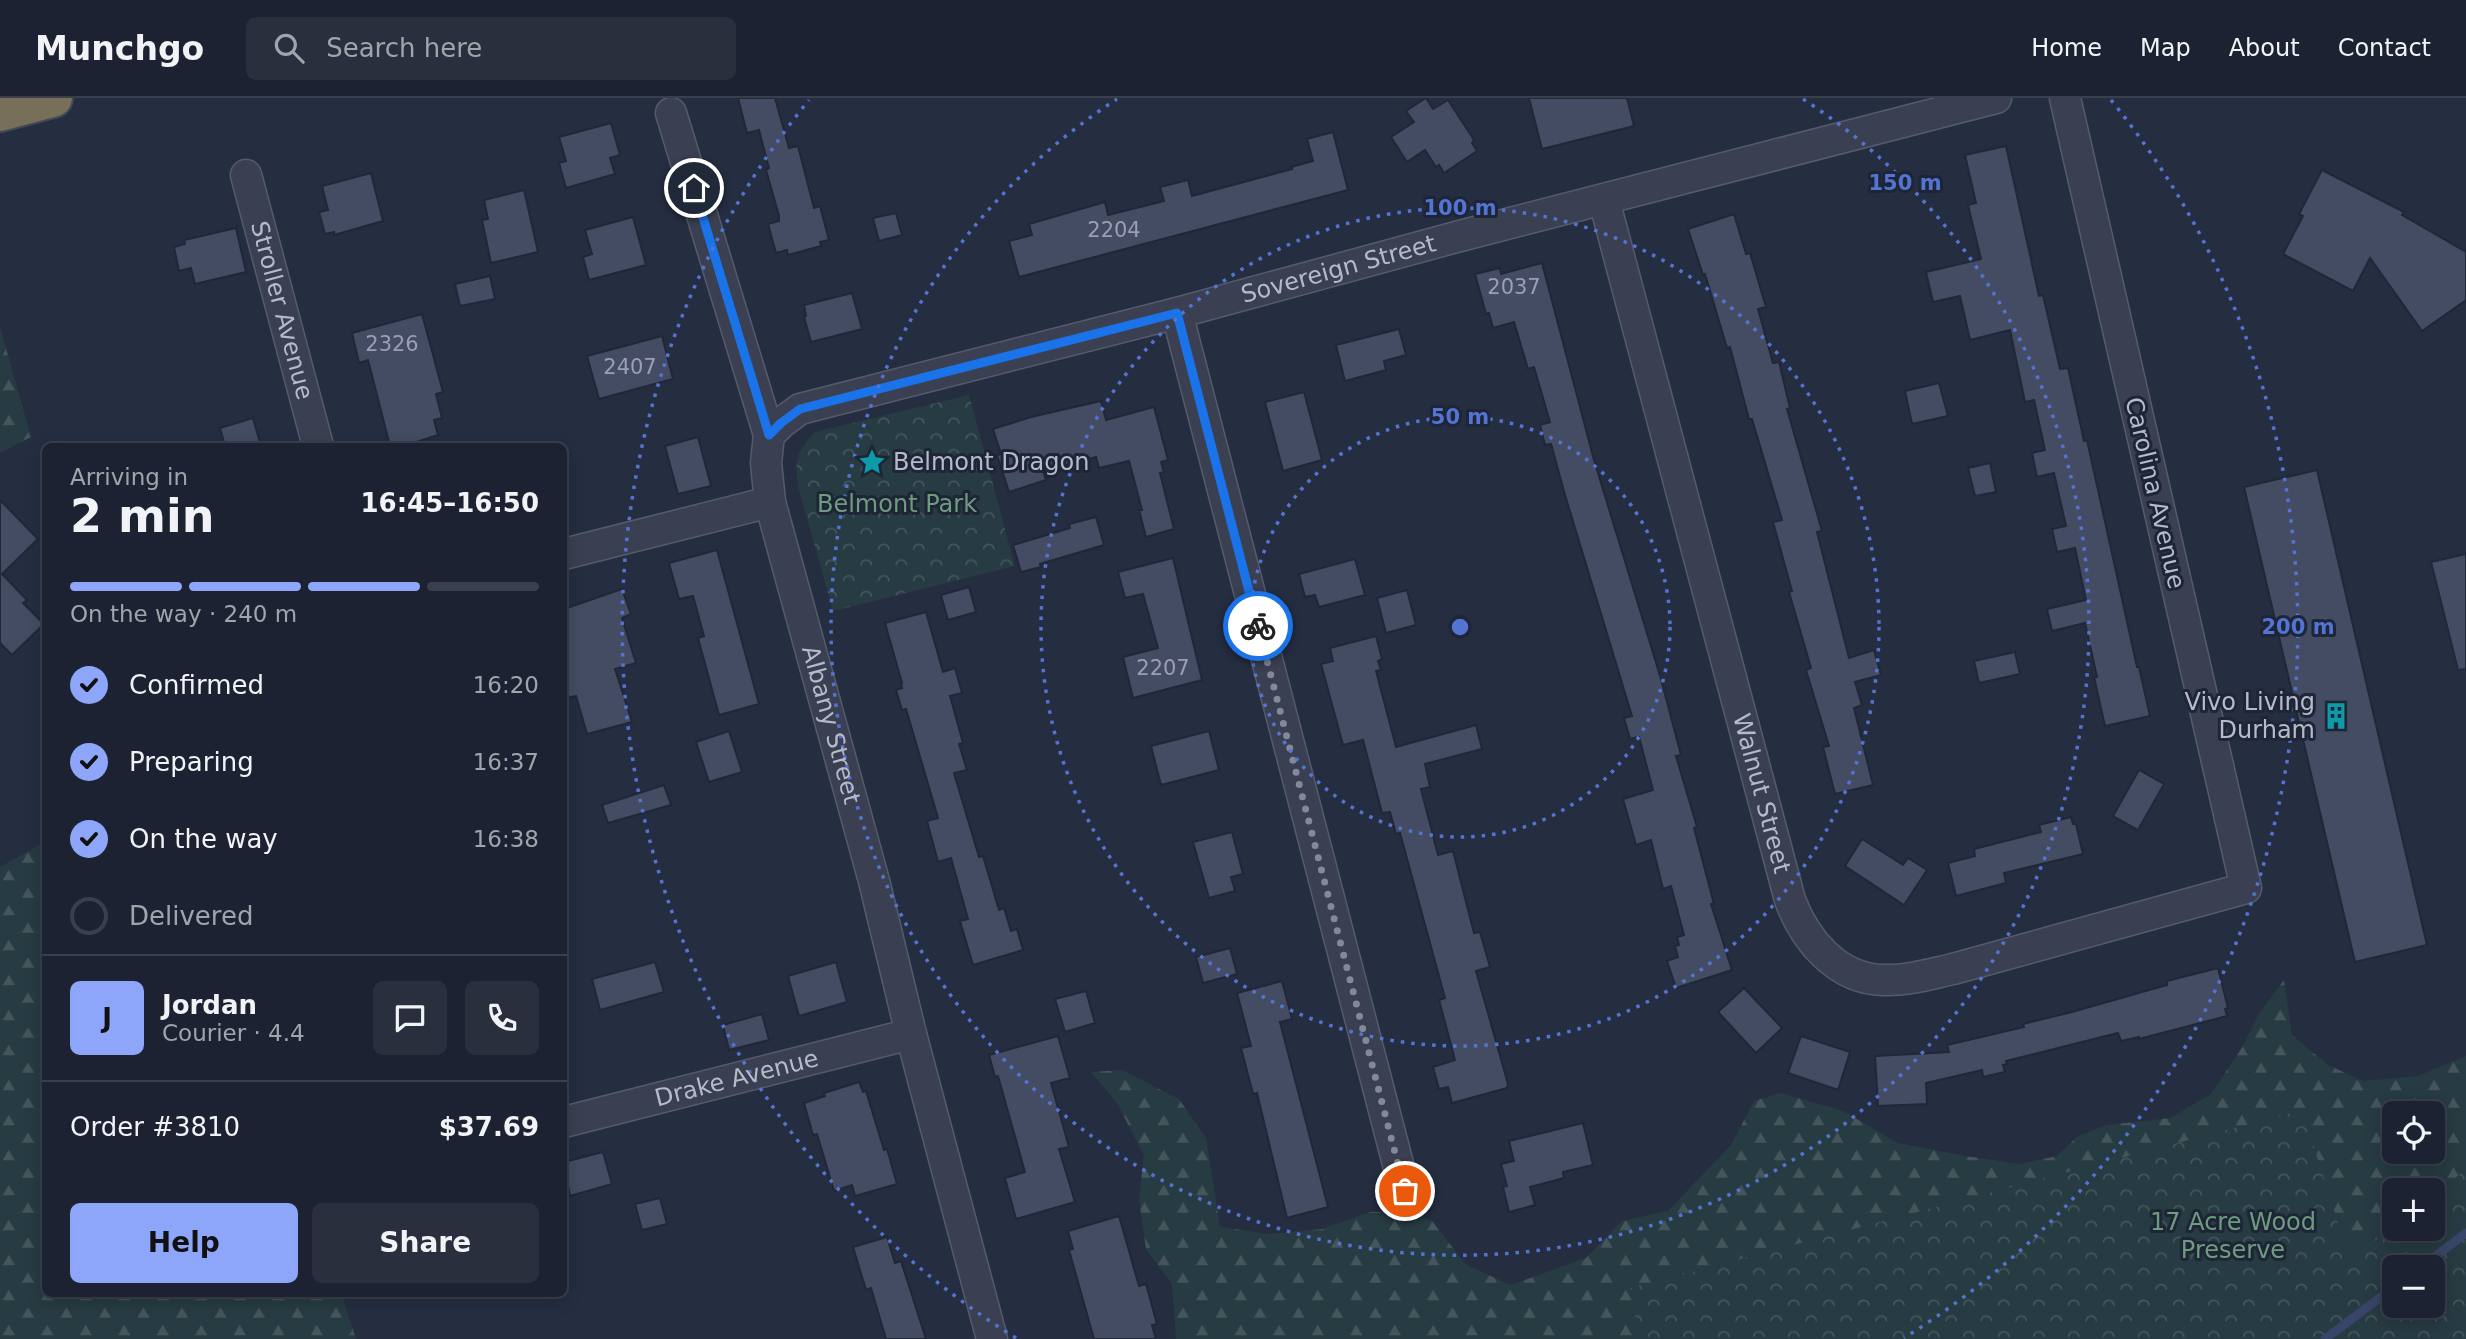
<!DOCTYPE html>
<meta charset="utf-8">
<style>
body{margin:0;font-family:"DejaVu Sans",sans-serif;background:#292f3d;color:#f1f3f6;height:100vh;display:flex;flex-direction:column;font-size:26px;white-space:nowrap}
*{box-sizing:border-box;margin:0}
p{font-size:23px;color:#a0a4ab}
.icon{flex:none;width:38px;height:38px;fill:none;stroke:currentColor;stroke-width:2;stroke-linecap:round;stroke-linejoin:round}
.map{position:relative;flex:1;overflow:hidden}
.panel{position:absolute;left:42px;top:345px;width:525px;height:854px;display:flex;flex-direction:column;background:#1c2231;border-radius:10px;box-shadow:0 4px 18px #0003,0 0 0 2px #3a3f4d}
.panel>*{flex:none}
.fabs{position:absolute;left:2382px;top:1003px;display:grid;gap:14px}
.fabs a{display:grid;place-items:center;width:63px;height:63px;border-radius:10px;background:#1c2231;box-shadow:0 4px 18px #0003,0 0 0 2px #3a3f4d;font-size:35px}
.pin{position:absolute;display:grid;place-items:center;width:60px;height:60px;color:#fff;margin:-30px;border:4px solid #fff;border-radius:50%;box-shadow:0 2px 7px #0007}
.courier{position:absolute;display:grid;place-items:center;width:70px;height:70px;margin:-35px;border:5px solid #1a73e8;border-radius:50%;background:#fff;color:#222;box-shadow:0 2px 9px #0007}
.head em{font-style:normal;font-weight:700}
.head div{display:flex;flex-direction:column-reverse}
.head{display:flex;align-items:center;justify-content:space-between;height:119px;padding:0 28px}
h1{font-size:46px;font-weight:700;line-height:52px}
.bar{display:grid;grid-template-columns:repeat(4,1fr);gap:10px 7px;align-content:center;height:84px;padding:0 28px}
.bar i{height:9px;border-radius:5px;background:#3a3f4d}
.bar .selected{background:#8da6f9}
.bar p{grid-column:span 4}
.line{display:flex;align-items:center;gap:18px;padding:0 28px;border-top:2px solid #3a3f4d}
.line div{flex:1}
.round{display:grid;place-items:center;flex:none;width:74px;height:74px;border-radius:10px;background:#292f3d}
ol{padding:0 28px;list-style:none}
li{display:flex;align-items:center;gap:21px;height:77px}
li p{margin-inline-start:auto}
li .icon{padding:7px;border-radius:50%;background:#8da6f9;color:#111;stroke-width:4}
li:last-child{color:#a0a4ab}
li i{width:38px;height:38px;border:4px solid #3a3f4d;border-radius:50%}
.button{display:flex;gap:14px;margin-top:auto;padding:14px 28px}
.button a{flex:1;height:80px;border-radius:10px;background:#8da6f9;color:#111;font-size:28px;font-weight:700;line-height:80px;text-align:center}
.button a+a{background:#292f3d;color:#f1f3f6}
header{display:flex;align-items:center;gap:42px;box-sizing:border-box;height:98px;padding:0 35px;background:#1c2231;border-bottom:2px solid #3a3f4d}
header strong{font-size:33px}
nav{display:flex;gap:38px;margin-inline-start:auto;font-size:24px}
.search{width:490px;height:63px;background:#292f3d;display:flex;align-items:center;gap:18px;box-sizing:border-box;padding:0 24px;border-radius:10px;color:#a0a4ab;font-size:26px}
.map>svg:first-child{display:block}
.forest{fill:url(#forest-firs);fill-rule:evenodd}
.park{fill:url(#park-crowns);fill-rule:evenodd}
.lines{fill:none;stroke-linecap:round;stroke-linejoin:round}
.stream{stroke:#394568;stroke-width:9}
.building{fill:#444c63;stroke:#202738;stroke-width:2}
.street-casing{stroke:#545b6b;stroke-width:33}
.highway-casing{stroke:#414858;stroke-width:42}
.street{stroke:#3a4051;stroke-width:30}
.highway{stroke:#776f57;stroke-width:38}
.done{stroke:#83899b;stroke-width:7;stroke-dasharray:0 12.6}
.route{stroke:#1a73e8;stroke-width:9}
.ring{fill:none;stroke:#5374d3;stroke-width:3.5;stroke-dasharray:3.5 7}
.labels{text-anchor:middle;dominant-baseline:central;stroke-width:6;stroke-linejoin:round;paint-order:stroke}
.number-label{font-size:21px;fill:#9a9fb1}
.street-label{font-size:24px;fill:#b6bbcb;stroke:#1e2536}
.poi-label{font-size:24px;fill:#b6bbcb;stroke:#1e2536;text-anchor:start}
.park-label{font-size:24px;fill:#6d9c7f;stroke:#1e2536}
.centre{fill:#5374d3;stroke:#1e2536;stroke-width:3.5}
.ring-label{font-size:21px;text-anchor:middle;font-weight:bold;fill:#5374d3;stroke:#1e2536;stroke-width:6;stroke-linejoin:round;paint-order:stroke}
</style>
<header>
<strong>Munchgo</strong>
<div class="search"><svg class="icon" aria-label="search" viewBox="0 0 24 24"><circle cx="10" cy="10" r="6"/><path d="M15 15l6 6"/></svg>Search here</div>
<nav><a>Home</a><a>Map</a><a>About</a><a>Contact</a></nav>
</header>
<div class="map">
<svg width="2466" height="1241" viewBox="0 0 2466 1241">
<defs>
<pattern id="forest-firs" width="22" height="20" patternUnits="userSpaceOnUse" patternTransform="scale(1.75)"><rect width="22" height="20" fill="#273b42"/><path d="M5 1l3.5 6h-7zM16 11l3.5 6h-7z" fill="#44555c"/></pattern>
<pattern id="park-crowns" width="20" height="18" patternUnits="userSpaceOnUse" patternTransform="scale(1.75)"><rect width="20" height="18" fill="#273b42"/><path d="M2 6a3 3 0 1 1 6 0M12 15a3 3 0 1 1 6 0" fill="none" stroke="#44555c"/></pattern>
</defs>
<rect width="100%" height="100%" fill="#252d41"/>
<!-- forest -->
<g class="forest">
<polygon points="0,229 31,339 0,355"/>
<polygon points="45,744 46,1195 341,1195 356,1241 0,1241 0,769"/>
<path d="M2284 882 2292 937 2328 967 2363 983 2418 978 2466 958V1104L2433 1129 2432 1092H2394V1130L2275 1241H1176L1172 1186 1146 1151 1139 1101 1144 1057 1117 1005 1091 974 1122 972 1179 1001 1206 1040 1220 1129 1269 1136 1322 1131 1370 1114H1399L1432 1123 1466 1167 1511 1187 1586 1160 1622 1123 1668 1113 1731 1047 1754 1003 1781 995 1843 1013 1898 1045 1965 1058 2020 1066 2057 1058 2078 1038 2107 1027 2171 1020 2211 996 2241 951 2259 916ZM2394 1015H2432V1054H2394Z"/>
</g>
<!-- park -->
<g class="park">
<path d="M969 297 1015 468 833 513 798 388C794 362 797 353 815 334Z"/>
<path d="M2302 1012 2350 1162 2394 1128V1130H2432L2433 1098 2466 1071V1241H1638L1631 1190ZM2394 1169H2432V1208H2394Z"/>
</g>
<g class="lines">
<!-- stream -->
<g class="stream">
<polyline points="2421,1169 2466,1135"/>
<polyline points="2325,1241 2394,1189"/>
</g>
</g>
<!-- building -->
<g class="building">
<polygon points="738,0 775,0 789,50 798,48 814,110 820,108 829,142 820,144 821,148 788,157 787,152 776,155 768,126 779,123 779,118 766,72 769,70 759,32 747,35"/>
<polygon points="1426,0 1433,11 1448,2 1474,42 1472,45 1477,53 1444,75 1439,67 1436,69 1425,52 1407,64 1391,39 1414,24 1406,13"/>
<polygon points="1529,0 1627,0 1634,28 1542,51"/>
<polygon points="611,25 620,57 610,60 615,76 566,90 559,65 566,63 559,39"/>
<polygon points="1333,34 1348,92 1019,179 1009,143 1032,137 1029,126 1105,104 1108,117 1164,103 1160,89 1188,82 1192,98 1292,71 1291,69 1313,63 1307,41"/>
<polygon points="2006,48 2039,198 2043,197 2060,271 2068,270 2084,343 2087,342 2137,569 2139,569 2150,618 2105,628 2094,579 2097,579 2085,525 2052,533 2047,511 2086,502 2075,450 2057,454 2052,431 2066,428 2054,375 2037,379 2032,355 2045,352 2034,302 2025,304 2010,232 1970,242 1960,198 1933,204 1926,174 1981,161 1968,107 1976,105 1965,57"/>
<polygon points="2322,72 2404,114 2402,117 2466,154 2466,202 2422,233 2370,160 2353,193 2283,156 2303,118 2299,116"/>
<polygon points="371,75 383,123 334,137 334,134 325,136 319,114 328,112 322,88"/>
<polygon points="524,92 538,154 491,165 482,122 488,121 484,102"/>
<polygon points="896,115 902,137 879,143 873,120"/>
<polygon points="1734,116 1746,156 1750,155 1766,209 1758,211 1773,265 1779,264 1790,310 1787,311 1822,433 1817,434 1849,560 1874,552 1881,577 1855,584 1862,607 1854,610 1873,687 1835,696 1823,649 1829,648 1806,572 1811,570 1789,494 1792,493 1773,424 1782,422 1752,321 1749,321 1730,249 1727,250 1705,176 1703,177 1688,131"/>
<polygon points="633,119 646,167 589,182 583,159 592,156 585,132"/>
<polygon points="236,130 246,174 195,186 191,170 179,173 174,149 185,146 184,142"/>
<polygon points="1542,165 1594,362 1661,581 1681,657 1676,658 1697,729 1694,730 1714,806 1711,806 1732,872 1676,890 1667,863 1678,859 1675,848 1679,847 1677,839 1684,837 1671,788 1663,791 1651,742 1636,747 1623,701 1653,692 1639,639 1630,641 1624,620 1632,618 1565,397 1551,346 1545,347 1540,327 1550,324 1534,269 1528,271 1514,224 1493,230 1489,215 1486,216 1475,176 1500,170 1501,176"/>
<polygon points="490,178 495,201 460,208 455,186"/>
<polygon points="852,195 862,231 811,244 804,219 806,218 804,207"/>
<polygon points="422,216 443,294 436,296 442,320 434,322 438,337 404,348 390,348 368,262 359,265 352,235"/>
<polygon points="1399,231 1406,257 1384,263 1386,272 1345,283 1336,247"/>
<polygon points="662,238 673,281 599,301 587,258"/>
<polygon points="1939,285 1948,318 1912,326 1905,293"/>
<polygon points="1304,294 1322,362 1283,373 1265,304"/>
<polygon points="1101,303 1106,322 1154,309 1168,362 1161,364 1164,374 1160,375 1174,431 1146,439 1139,412 1142,412 1129,363 1099,370 1096,359 1043,373 1046,382 1009,394 997,357 1001,356 993,331 1031,319"/>
<polygon points="253,320 261,348 225,348 220,330"/>
<polygon points="698,339 711,388 678,396 665,348"/>
<polygon points="1990,365 1996,394 1975,398 1968,370"/>
<polygon points="2317,372 2427,847 2355,864 2244,389"/>
<polygon points="0,402 38,441 2,476 27,502 23,505 44,526 12,557 0,545"/>
<polygon points="1096,419 1104,447 1040,466 1041,469 1021,474 1013,447 1070,430 1069,426"/>
<polygon points="717,452 759,606 719,617 698,540 704,538 693,498 679,501 669,465"/>
<polygon points="2466,456 2466,571 2458,572 2431,464"/>
<polygon points="1173,460 1202,582 1133,600 1123,559 1158,550 1143,496 1125,500 1118,474"/>
<polygon points="1355,461 1365,497 1319,509 1315,497 1305,499 1299,476"/>
<polygon points="969,489 976,514 948,522 941,497"/>
<polygon points="622,491 631,516 622,520 636,565 615,571 632,624 587,636 576,598 567,600 564,589 564,511"/>
<polygon points="1407,492 1416,527 1386,535 1377,500"/>
<polygon points="926,514 943,574 955,570 962,595 950,598 963,645 959,646 967,672 954,675 976,749 979,759 983,758 999,812 1004,810 1011,833 1017,831 1023,852 973,867 960,823 968,821 951,760 938,764 927,723 938,720 906,611 902,612 896,592 902,590 901,585 902,585 885,525"/>
<polygon points="1376,538 1382,561 1378,563 1381,572 1376,573 1396,649 1476,627 1482,651 1425,666 1430,689 1421,691 1438,757 1453,753 1474,835 1480,834 1490,869 1476,873 1508,986 1507,990 1452,1005 1448,989 1439,991 1433,969 1455,962 1439,902 1445,900 1400,735 1396,736 1390,714 1382,715 1363,642 1343,647 1321,566 1333,563 1330,550"/>
<polygon points="2015,554 2020,576 1979,585 1974,563"/>
<polygon points="729,633 742,674 709,684 696,644"/>
<polygon points="1209,633 1219,672 1161,687 1151,648"/>
<polygon points="2139,672 2164,686 2138,732 2113,718"/>
<polygon points="664,687 671,707 608,725 602,707"/>
<polygon points="2071,719 2073,726 2076,726 2083,756 2004,775 2006,785 1956,798 1948,765 1975,758 1974,751 2041,734 2039,727"/>
<polygon points="1232,734 1243,776 1231,779 1235,793 1209,800 1193,744"/>
<polygon points="1862,741 1903,767 1908,760 1927,772 1904,807 1845,768"/>
<polygon points="1230,850 1237,876 1203,885 1196,859"/>
<polygon points="655,864 664,894 600,912 592,881"/>
<polygon points="836,864 847,904 799,918 788,878"/>
<polygon points="2218,870 2228,910 2225,911 2227,918 2139,941 2139,939 2121,943 2118,935 2006,963 2007,966 2003,967 2005,974 1983,979 1982,972 1926,985 1927,1006 1878,1008 1875,958 1949,954 1947,947 2024,929 2023,926 2072,914 2167,887 2167,883"/>
<polygon points="1282,883 1292,921 1280,924 1328,1109 1287,1120 1257,995 1253,996 1241,950 1251,948 1237,895"/>
<polygon points="1744,890 1782,930 1756,955 1718,914"/>
<polygon points="1086,893 1095,925 1065,934 1055,901"/>
<polygon points="762,916 769,942 729,952 723,927"/>
<polygon points="1058,938 1070,980 1051,985 1069,1049 1059,1051 1075,1104 1016,1121 1005,1080 1025,1074 998,978 995,979 989,957"/>
<polygon points="1801,938 1850,954 1838,992 1788,975"/>
<polygon points="859,984 863,994 866,993 884,1052 887,1051 897,1086 855,1098 852,1087 834,1093 817,1036 813,1037 804,1005 825,998 824,995"/>
<polygon points="1583,1025 1593,1067 1563,1074 1564,1080 1530,1089 1535,1107 1509,1114 1503,1089 1507,1088 1501,1066 1514,1063 1509,1043"/>
<polygon points="603,1054 612,1086 570,1098 568,1088 564,1089 564,1064"/>
<polygon points="660,1100 667,1126 642,1132 635,1106"/>
<polygon points="1119,1118 1139,1188 1146,1186 1157,1226 1152,1227 1156,1241 1094,1241 1069,1152 1073,1151 1068,1133"/>
<polygon points="887,1139 895,1165 901,1163 926,1241 886,1241 871,1190 866,1192 853,1149"/>
</g>
<g class="lines">
<defs>
<g id="street">
<path id="s1" d="M671 15 769 337 766 365 770 404 874 783 911 936 992 1241"/>
<path id="s2" d="M246 77 318 348"/>
<path id="s3" d="M1604 102 1790 802C1805 842 1837 881 1883 882 1907 883 1930 876 1953 871L2246 790 2065 0"/>
<polyline points="1177,215 1405,1093"/>
<path id="s4" d="M769 337 781 325 800 311 1177 215 1460 138 1996 0"/>
<polyline points="564,456 770,404"/>
<path id="s5" d="M564 1024 911 936"/>
</g>
<polyline id="highway" points="0,14 53,0"/>
</defs>
<!-- street casing -->
<use href="#street" class="street-casing"/>
<!-- highway casing -->
<use href="#highway" class="highway-casing"/>
<!-- street -->
<use href="#street" class="street"/>
<!-- highway -->
<use href="#highway" class="highway"/>
</g>
<g class="lines">
<!-- done -->
<polyline class="done" points="1258,528 1405,1093"/>
<!-- route -->
<polyline class="route" points="694,90 769,337 781,325 800,311 1177,215 1258,528"/>
</g>
<!-- distance rings -->
<g class="ring">
<circle cx="1460" cy="529" r="210"/>
<circle cx="1460" cy="529" r="419"/>
<path d="M1803 1A629 629 0 1 1 1117 1"/>
<path d="M1016 1240A838 838 0 0 1 809 2M2111 2A838 838 0 0 1 1904 1240"/>
</g>
<!-- icons -->
<defs>
<symbol id="sight-bare" viewBox="-9 -9 18 18"><path d="M0-6L1.8-2.2L6-1.7L2.9 1.2L3.7 5.4L0 3.3L-3.7 5.4L-2.9 1.2L-6-1.7L-1.8-2.2Z" fill="#0f9aa8" stroke="#1e2536" stroke-width="2.5" paint-order="stroke"/></symbol>
<symbol id="building-bare" viewBox="-9 -9 18 18"><path d="M-4-6H4V6H1V3H-1V6H-4ZM-2.5-4.3h1.7v1.8h-1.7ZM.8-4.3h1.7v1.8H.8ZM-2.5-1h1.7V.8h-1.7ZM.8-1h1.7V.8H.8Z" fill="#0f9aa8" stroke="#1e2536" stroke-width="2.5" paint-order="stroke"/></symbol>
</defs>
<g fill-rule="evenodd">
<use href="#sight-bare" x="853" y="345" width="38" height="38"/>
<use href="#building-bare" x="2317" y="599" width="38" height="38"/>
</g>
<g class="labels">
<!-- number labels -->
<g class="number-label">
<text x="1114" y="132">2204</text>
<text x="1514" y="189">2037</text>
<text x="392" y="246">2326</text>
<text x="630" y="269">2407</text>
<text x="1163" y="570">2207</text>
</g>
<!-- street labels -->
<g class="street-label">
<text stroke="none"><textPath href="#s4" startOffset="597">Sovereign Street</textPath></text>
<text stroke="none"><textPath href="#s2" startOffset="140">Stroller Avenue</textPath></text>
<text transform="translate(2155 395) rotate(77)">Carolina Avenue</text>
<text stroke="none"><textPath href="#s1" startOffset="635">Albany Street</textPath></text>
<text stroke="none"><textPath href="#s3" startOffset="614">Walnut Street</textPath></text>
<text stroke="none"><textPath href="#s5" startOffset="178">Drake Avenue</textPath></text>
</g>
<!-- poi labels -->
<g class="poi-label">
<text x="893" y="364">Belmont Dragon</text>
<text x="2315" y="604" text-anchor="end">Vivo Living<tspan x="2315" dy="28">Durham</tspan></text>
</g>
<!-- park labels -->
<g class="park-label">
<text x="897" y="406">Belmont Park</text>
<text x="2233" y="1124">17 Acre Wood<tspan x="2233" dy="28">Preserve</tspan></text>
</g>
</g>
<circle cx="1460" cy="529" r="10" class="centre"/>
<g class="ring-label">
<text x="1905" y="92">150 m</text>
<text x="1460" y="117">100 m</text>
<text x="1460" y="326">50 m</text>
<text x="2298" y="536">200 m</text>
</g>
</svg>
<div class="fabs">
<a><svg class="icon" aria-label="locate" viewBox="0 0 24 24"><circle cx="12" cy="12" r="6"/><path d="M12 2v4M12 18v4M2 12h4M18 12h4"/></svg></a>
<a>+</a>
<a>−</a>
</div>
<div class="pin" style="left:1405px;top:1093px;background:#ea580c"><svg class="icon" aria-label="bag" viewBox="0 0 24 24"><path d="M5 8h14l-1 12H6zM9 8a3 3 0 0 1 6 0"/></svg></div>
<div class="pin" style="left:694px;top:90px;background:#1f2937"><svg class="icon" aria-label="home" viewBox="0 0 24 24"><path d="M3 11l9-7 9 7M6 9v11h12V9"/></svg></div>
<div class="courier" style="left:1258px;top:528px"><svg class="icon" aria-label="bike" viewBox="0 0 24 24"><circle cx="6" cy="16" r="4"/><circle cx="18" cy="16" r="4"/><path d="M6 16l4-8h5l3 8M10 8l3 8H6M13 5h3"/></svg></div>
<section class="panel">
<div class="head"><div><h1>2 min</h1><p>Arriving in</p></div><em>16:45–16:50</em></div>
<div class="bar"><i class="selected"></i><i class="selected"></i><i class="selected"></i><i></i><p>On the way · 240 m</p></div>
<ol>
<li><svg class="icon" aria-label="check" viewBox="0 0 24 24"><path d="M5 12l5 5 9-10"/></svg>Confirmed<p>16:20</p></li>
<li><svg class="icon" aria-label="check" viewBox="0 0 24 24"><path d="M5 12l5 5 9-10"/></svg>Preparing<p>16:37</p></li>
<li><svg class="icon" aria-label="check" viewBox="0 0 24 24"><path d="M5 12l5 5 9-10"/></svg>On the way<p>16:38</p></li>
<li><i></i>Delivered</li>
</ol>
<div class="line" style="height:126px"><b class="round" style="background:#8da6f9;color:#111">J</b><div><b>Jordan</b><p>Courier · 4.4</p></div><a class="round"><svg class="icon" aria-label="chat" viewBox="0 0 24 24"><path d="M4 5h16v11H9l-5 4z"/></svg></a><a class="round"><svg class="icon" aria-label="phone" viewBox="0 0 24 24"><path d="M5 4h4l2 5-3 2q2 4 5 5l2-3 5 2v4C11 20 4 13 5 4z"/></svg></a></div>
<div class="line" style="height:91px"><div>Order #3810</div><b>$37.69</b></div>
<div class="button"><a>Help</a><a>Share</a></div>
</section>
</div>
